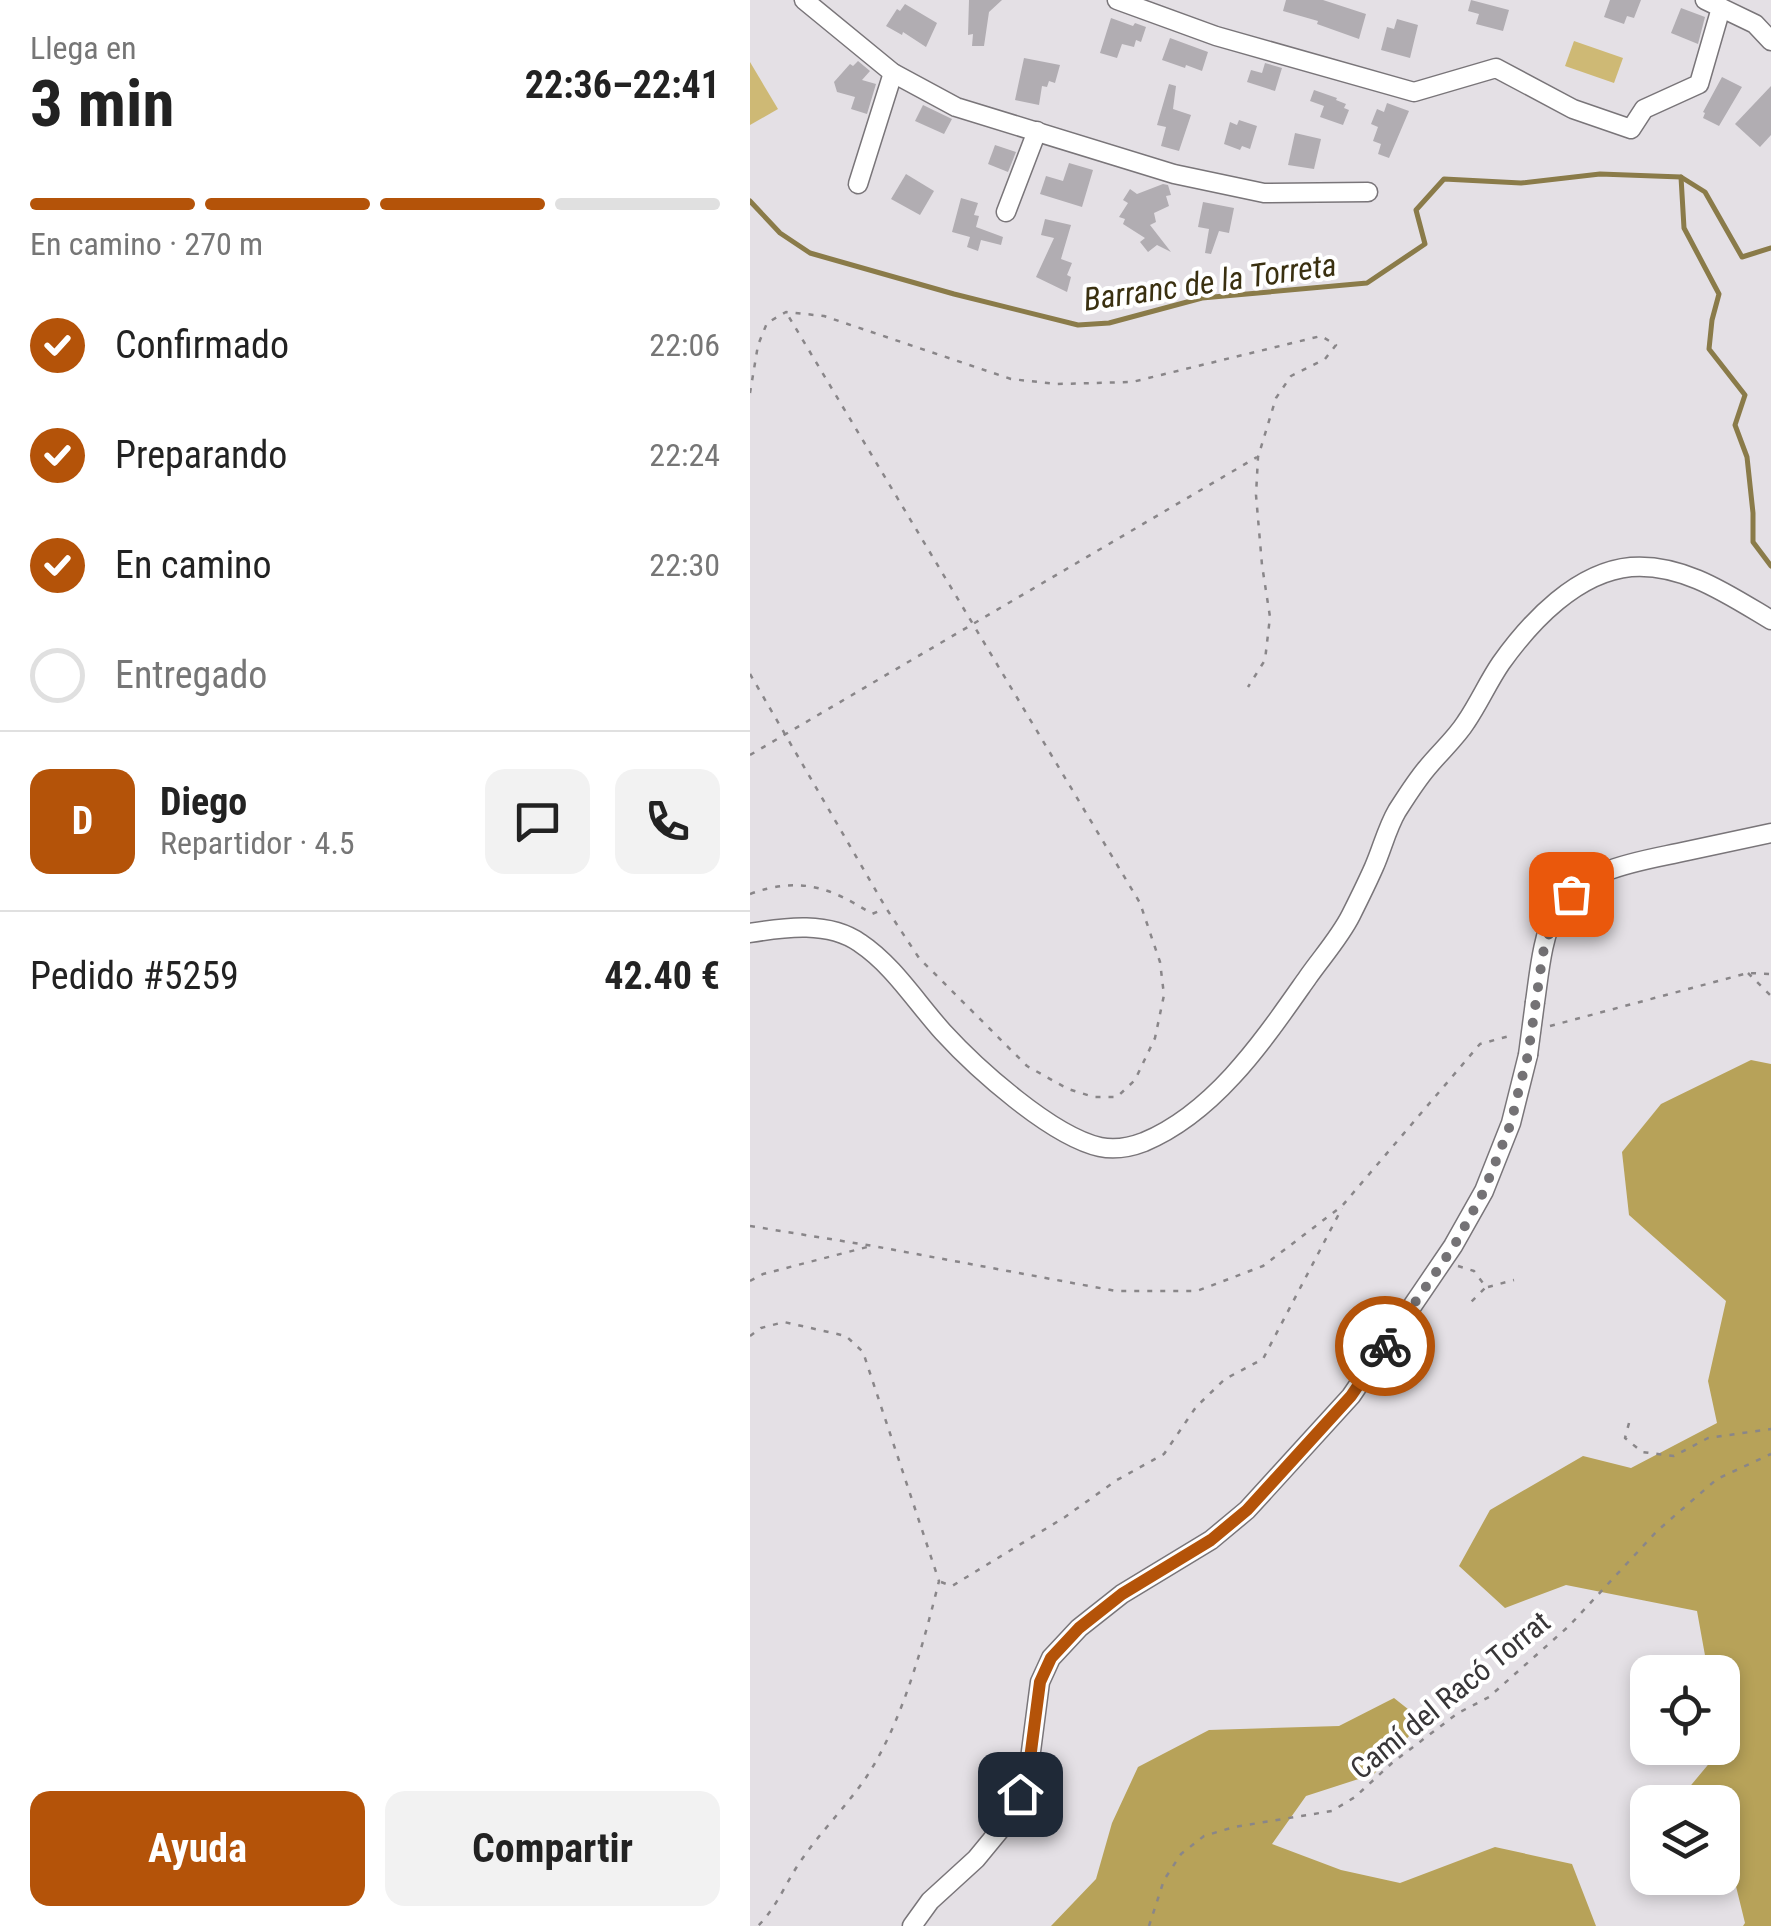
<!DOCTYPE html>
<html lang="es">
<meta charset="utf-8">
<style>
body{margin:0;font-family:"Roboto Condensed",sans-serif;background:#f2f2f2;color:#222;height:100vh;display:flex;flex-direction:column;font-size:38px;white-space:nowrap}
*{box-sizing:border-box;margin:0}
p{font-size:32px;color:#767676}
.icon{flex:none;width:55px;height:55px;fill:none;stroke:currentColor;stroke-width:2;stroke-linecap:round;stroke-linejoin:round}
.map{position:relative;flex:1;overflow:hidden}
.drawer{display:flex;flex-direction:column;background:#fff;width:750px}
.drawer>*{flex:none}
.buttons{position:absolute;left:880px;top:1655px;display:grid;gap:20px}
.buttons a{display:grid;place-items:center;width:110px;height:110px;border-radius:20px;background:#fff;box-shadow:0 5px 15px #0003;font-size:50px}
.pin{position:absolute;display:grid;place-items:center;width:85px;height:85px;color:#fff;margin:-42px;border-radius:20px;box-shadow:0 5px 15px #0006}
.courier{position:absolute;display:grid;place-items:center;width:100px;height:100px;margin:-50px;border:8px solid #b45309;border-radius:50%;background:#fff;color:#222;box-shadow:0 2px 12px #0007}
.headline em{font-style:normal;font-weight:700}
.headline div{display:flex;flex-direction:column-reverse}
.headline{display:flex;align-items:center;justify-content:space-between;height:170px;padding:0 30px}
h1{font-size:65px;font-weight:700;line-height:75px}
.bar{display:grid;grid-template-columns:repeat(4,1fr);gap:15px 10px;align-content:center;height:120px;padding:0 30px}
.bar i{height:12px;border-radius:8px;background:#e0e0e0}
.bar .selected{background:#b45309}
.bar p{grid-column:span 4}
.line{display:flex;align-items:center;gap:25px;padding:0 30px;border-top:2px solid #e0e0e0}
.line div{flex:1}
.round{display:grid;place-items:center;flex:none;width:105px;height:105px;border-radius:20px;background:#f2f2f2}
ol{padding:0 30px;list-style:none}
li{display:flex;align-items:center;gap:30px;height:110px}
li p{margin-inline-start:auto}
li .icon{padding:10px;border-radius:50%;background:#b45309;color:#fff;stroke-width:4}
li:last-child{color:#767676}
li i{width:55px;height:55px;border:5px solid #e0e0e0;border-radius:50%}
.button{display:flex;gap:20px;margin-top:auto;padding:20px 30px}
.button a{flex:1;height:115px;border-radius:20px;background:#b45309;color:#fff;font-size:40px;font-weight:700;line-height:115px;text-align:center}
.button a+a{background:#f2f2f2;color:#222}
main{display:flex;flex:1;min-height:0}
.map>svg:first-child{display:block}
.green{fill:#ceb975}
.forest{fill:#b7a259}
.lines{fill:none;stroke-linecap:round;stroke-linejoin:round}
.stream{stroke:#8a7b49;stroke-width:5}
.building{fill:#b1adb2}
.minor-casing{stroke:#797579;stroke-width:21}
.path{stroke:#898689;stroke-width:2.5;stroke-dasharray:5 8;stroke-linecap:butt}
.minor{stroke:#fff;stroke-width:18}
.minor-bridge-casing{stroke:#797579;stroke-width:21;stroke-linecap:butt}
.minor-bridge{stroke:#fff;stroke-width:18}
.done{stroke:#747275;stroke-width:10;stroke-dasharray:0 18}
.route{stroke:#b45309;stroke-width:12}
.labels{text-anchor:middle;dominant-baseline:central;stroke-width:8;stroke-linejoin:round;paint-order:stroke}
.street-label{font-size:30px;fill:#383638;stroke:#fff}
.water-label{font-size:32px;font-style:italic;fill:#3a3010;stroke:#fff}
</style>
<main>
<section class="drawer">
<div class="headline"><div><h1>3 min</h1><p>Llega en</p></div><em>22:36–22:41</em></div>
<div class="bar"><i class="selected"></i><i class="selected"></i><i class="selected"></i><i></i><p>En camino · 270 m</p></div>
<ol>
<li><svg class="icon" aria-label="check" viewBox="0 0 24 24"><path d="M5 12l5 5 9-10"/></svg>Confirmado<p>22:06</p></li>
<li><svg class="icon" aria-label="check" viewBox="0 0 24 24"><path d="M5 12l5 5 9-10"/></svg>Preparando<p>22:24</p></li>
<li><svg class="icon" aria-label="check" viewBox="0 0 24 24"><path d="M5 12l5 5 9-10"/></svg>En camino<p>22:30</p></li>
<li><i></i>Entregado</li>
</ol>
<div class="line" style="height:180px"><b class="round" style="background:#b45309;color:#fff">D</b><div><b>Diego</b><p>Repartidor · 4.5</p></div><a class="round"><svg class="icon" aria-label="chat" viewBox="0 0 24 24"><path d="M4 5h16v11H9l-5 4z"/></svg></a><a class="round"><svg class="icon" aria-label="phone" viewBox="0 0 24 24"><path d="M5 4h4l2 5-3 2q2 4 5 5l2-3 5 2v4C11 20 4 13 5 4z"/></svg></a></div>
<div class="line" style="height:130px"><div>Pedido #5259</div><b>42.40 €</b></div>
<div class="button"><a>Ayuda</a><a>Compartir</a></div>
</section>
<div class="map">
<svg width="1021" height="1926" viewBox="0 0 1021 1926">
<rect width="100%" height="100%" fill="#e4e0e5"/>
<!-- green -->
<g class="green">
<polygon points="824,41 873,58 864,83 815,66"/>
<polygon points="0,62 28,109 0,125"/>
</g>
<!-- forest -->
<g class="forest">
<polygon points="1001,1060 1021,1064 1021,1926 993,1926 995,1923 980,1862 973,1861 972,1802 927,1802 972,1748 972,1672 958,1672 947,1611 816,1585 755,1608 709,1566 740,1510 833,1456 881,1468 967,1423 958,1381 976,1301 879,1215 872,1152 911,1104"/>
<polygon points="644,1698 673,1721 624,1774 556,1796 522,1844 591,1870 650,1883 745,1847 822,1864 846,1926 301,1926 346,1879 362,1823 388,1767 459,1730 589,1726"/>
</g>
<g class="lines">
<!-- stream -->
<g class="stream">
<polyline points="931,177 934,228 969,294 962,320 959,349 995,395 985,425 997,457 1003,513 1003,542 1021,566"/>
<polyline points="0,201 30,233 60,253 204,294 328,325 359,323 452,298 617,283 675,244 666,210 694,179 771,183 850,174 931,177 955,192 992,257 1021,248"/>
</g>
</g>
<!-- building -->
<g class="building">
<polygon points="219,0 252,0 239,12 234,46 222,46 223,34 218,35"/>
<polygon points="536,0 573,0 616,14 609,39 567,24 568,21 533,11"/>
<polygon points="721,0 759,10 753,31 726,24 729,14 718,11"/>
<polygon points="860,0 891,0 884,18 877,16 874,24 854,17"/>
<polygon points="155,4 187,23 176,47 153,32 152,35 136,26 147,9 150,11"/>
<polygon points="931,8 955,17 948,44 921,33"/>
<polygon points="361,18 383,26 385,23 396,27 391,42 386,40 384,47 372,44 367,58 350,53"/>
<polygon points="647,19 668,25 660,58 631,50 637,27 644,29"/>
<polygon points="420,38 458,52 452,71 436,65 435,68 412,60"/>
<polygon points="274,58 310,65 305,83 299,81 297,87 292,86 289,105 265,100"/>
<polygon points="108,61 120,71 112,80 126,84 117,114 101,109 105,97 87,92 84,82 100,64 103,66"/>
<polygon points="515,63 532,68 525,91 497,82 501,70 512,73"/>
<polygon points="972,77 992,87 969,126 953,118 955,113 953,112"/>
<polygon points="419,84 426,86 423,109 441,115 429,151 411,146 416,127 407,125"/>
<polygon points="1021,86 1021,135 1010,147 985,124"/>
<polygon points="564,90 587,98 586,100 596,104 594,108 599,110 593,125 570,117 574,106 560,101"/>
<polygon points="637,103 659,111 639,158 628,154 631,144 623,141 628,127 621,124 627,109 634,112"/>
<polygon points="173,105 202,119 194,134 165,121"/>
<polygon points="489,120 507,126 500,149 492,146 490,150 474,144 480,122 487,125"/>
<polygon points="545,133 571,139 564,169 538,165"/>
<polygon points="245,145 266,152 258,172 238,164"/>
<polygon points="319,163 343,170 332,207 290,194 296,176 313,181"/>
<polygon points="156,174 184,191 170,215 141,199"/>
<polygon points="413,184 418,185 421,195 416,196 419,206 404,213 406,222 400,225 421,252 407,245 398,252 390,242 395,238 373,224 375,219 369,217 378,203 373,200 380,189 387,194"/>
<polygon points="211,198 228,203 224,215 229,216 226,227 253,237 251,245 231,240 228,251 217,247 220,237 202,232"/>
<polygon points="453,202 484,208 479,233 469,231 461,254 455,253 459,229 448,227"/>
<polygon points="295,219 321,225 311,259 322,263 317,275 321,277 317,292 286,277 304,238 291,235"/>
</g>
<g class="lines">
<defs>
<g id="minor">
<polyline points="54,0 143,73 206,107 424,174 514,193 618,192"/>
<polyline points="367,0 466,36 664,92 746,68 823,109 881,129 894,109 949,84 971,8"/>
<polyline points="955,0 1005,24 1021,41"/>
<polyline points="108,184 143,73"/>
<polyline points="256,212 287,131"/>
<path d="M0 933C35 927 79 921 110 943 143 965 166 1002 193 1032 226 1068 301 1136 350 1147 364 1150 381 1147 394 1142 466 1112 515 1038 558 977 572 957 590 937 601 915 609 899 617 883 624 867 632 849 637 828 647 811 656 797 666 781 677 768 690 752 706 738 716 722 729 703 738 682 751 663 781 621 827 572 881 567 933 563 979 595 1021 620"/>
<path d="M785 1002C789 975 792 936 806 911 831 867 893 861 937 851 965 845 993 839 1021 833"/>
<polyline points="162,1926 180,1901 226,1859 254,1825 270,1794 280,1759 290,1682 301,1658 329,1628 372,1594 461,1540 497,1510 601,1396 703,1246 734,1191 761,1123 778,1055"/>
</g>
</defs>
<!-- minor casing -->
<use href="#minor" class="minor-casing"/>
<!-- path -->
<g class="path">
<polyline points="0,393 8,345 17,323 36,312 74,316 261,379 307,384 382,382 571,336 586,345 575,359 541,376 526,398 508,457 506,495 512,565 520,617 515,660 498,687"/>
<polyline points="0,674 136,908 169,958 277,1066 318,1089 344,1097 367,1097 385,1080 405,1038 414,995 410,962 390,903 36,312"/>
<polyline points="0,755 507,457"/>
<path d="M0 894C49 876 80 887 122 914L134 909"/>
<polyline points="998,973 1021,996"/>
<polyline points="800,1026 998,973 1021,974"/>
<polyline points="0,1226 123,1246 366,1291 447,1291 513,1266 592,1206 730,1044 763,1035"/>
<polyline points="708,1266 724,1271 736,1287 719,1304"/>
<polyline points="0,1281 13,1274 121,1246"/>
<polyline points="738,1287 764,1280"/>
<path d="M0 1336 11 1328 34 1322 96 1336 113 1352 189 1581C174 1642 152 1723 117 1776 97 1806 70 1832 50 1862 35 1884 27 1907 8 1926"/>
<polyline points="879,1423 875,1438 892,1452 924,1456 958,1438 1021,1429"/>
<polyline points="191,1582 202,1586 315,1517 367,1480 414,1454 446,1407 475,1379 513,1359 592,1208"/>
<polyline points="399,1926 414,1880 431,1854 454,1836 484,1827 582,1811 605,1797 642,1763 708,1713 739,1697 819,1626 907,1531 967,1479 1021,1454"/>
</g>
<!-- minor -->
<use href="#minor" class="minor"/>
<defs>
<polyline id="minor-bridge" points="778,1055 785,1002"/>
</defs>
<!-- minor-bridge casing -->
<use href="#minor-bridge" class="minor-bridge-casing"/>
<!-- minor-bridge -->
<use href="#minor-bridge" class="minor-bridge"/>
</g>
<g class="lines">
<!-- done -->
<polyline class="done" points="635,1346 704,1246 734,1191 761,1123 769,1089 778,1055 793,953 806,912 821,894"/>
<!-- route -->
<polyline class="route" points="270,1794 280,1759 290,1682 301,1658 329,1628 372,1594 461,1540 497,1510 601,1396 635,1346"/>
</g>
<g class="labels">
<!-- street labels -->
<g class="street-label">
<text transform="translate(700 1695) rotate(-39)">Camí del Racó Torrat</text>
</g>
<!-- water labels -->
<g class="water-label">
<text transform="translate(460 282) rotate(-8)">Barranc de la Torreta</text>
</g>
</g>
</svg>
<div class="buttons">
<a><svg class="icon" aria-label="locate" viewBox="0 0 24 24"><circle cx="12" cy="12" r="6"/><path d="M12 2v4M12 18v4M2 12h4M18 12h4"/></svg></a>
<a><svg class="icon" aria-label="layers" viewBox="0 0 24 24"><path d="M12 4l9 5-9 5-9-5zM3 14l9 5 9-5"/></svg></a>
</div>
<div class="pin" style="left:821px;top:894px;background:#ea580c"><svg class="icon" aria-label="bag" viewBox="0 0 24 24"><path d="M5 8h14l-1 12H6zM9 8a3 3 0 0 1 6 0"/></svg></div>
<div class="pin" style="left:270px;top:1794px;background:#1f2937"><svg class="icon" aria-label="home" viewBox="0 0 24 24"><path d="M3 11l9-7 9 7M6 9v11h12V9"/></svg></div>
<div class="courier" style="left:635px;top:1346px"><svg class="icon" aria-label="bike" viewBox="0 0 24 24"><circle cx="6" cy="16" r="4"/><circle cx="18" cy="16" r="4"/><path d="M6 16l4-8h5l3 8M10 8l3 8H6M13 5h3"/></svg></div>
</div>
</main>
